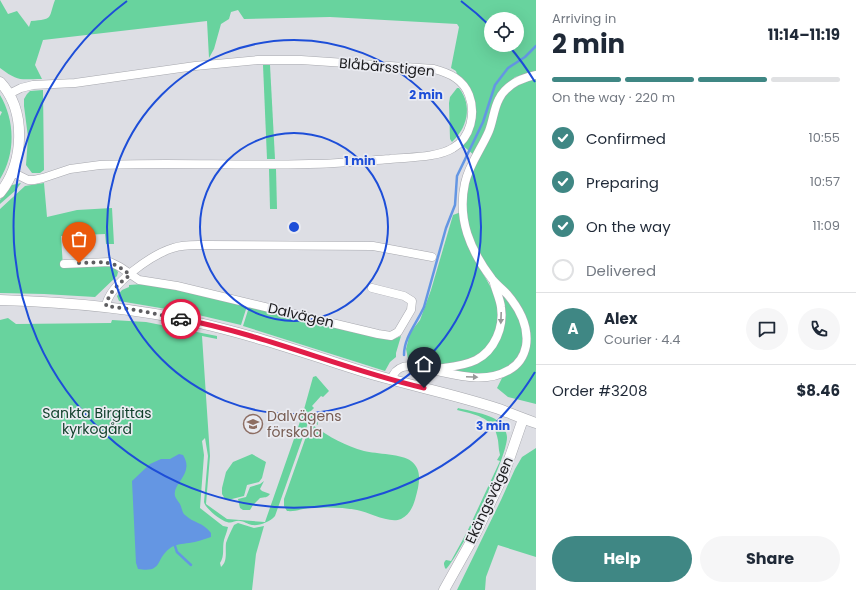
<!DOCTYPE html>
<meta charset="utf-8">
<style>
body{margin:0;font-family:Poppins,sans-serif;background:#f6f6f7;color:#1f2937;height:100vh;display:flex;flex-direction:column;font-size:15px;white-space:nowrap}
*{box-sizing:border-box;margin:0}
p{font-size:13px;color:#747a83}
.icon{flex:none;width:22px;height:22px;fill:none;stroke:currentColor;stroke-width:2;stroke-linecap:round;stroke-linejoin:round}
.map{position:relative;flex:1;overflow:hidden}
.panel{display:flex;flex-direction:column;background:#fff;width:320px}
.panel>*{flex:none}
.tools{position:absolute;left:484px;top:12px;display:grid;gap:8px}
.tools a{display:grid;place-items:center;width:40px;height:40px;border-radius:50%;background:#fff;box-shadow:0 4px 16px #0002;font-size:20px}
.pin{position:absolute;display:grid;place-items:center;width:34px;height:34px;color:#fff;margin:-41px -17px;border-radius:50% 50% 50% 0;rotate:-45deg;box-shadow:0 0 4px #0007}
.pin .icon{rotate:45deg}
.courier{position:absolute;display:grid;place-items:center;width:40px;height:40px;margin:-20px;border:3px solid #e11d48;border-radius:50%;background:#fff;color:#222;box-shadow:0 1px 5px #0007}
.headline em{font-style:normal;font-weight:700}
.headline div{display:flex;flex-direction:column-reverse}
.headline{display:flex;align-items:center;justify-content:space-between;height:68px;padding:0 16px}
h1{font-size:26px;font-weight:700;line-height:30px}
.bar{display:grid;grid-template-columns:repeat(4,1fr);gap:6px 4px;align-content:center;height:48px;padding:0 16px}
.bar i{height:5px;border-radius:3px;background:#e0e1e3}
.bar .on{background:#3f8784}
.bar p{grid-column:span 4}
.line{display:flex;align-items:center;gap:10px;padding:0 16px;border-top:1px solid #e0e1e3}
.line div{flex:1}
.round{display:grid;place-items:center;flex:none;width:42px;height:42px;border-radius:21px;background:#f6f6f7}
ol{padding:0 16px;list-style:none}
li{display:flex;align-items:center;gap:12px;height:44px}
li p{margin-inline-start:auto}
li .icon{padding:4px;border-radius:50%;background:#3f8784;color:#fff;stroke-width:4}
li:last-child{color:#747a83}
li i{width:22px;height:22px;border:2px solid #e0e1e3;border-radius:50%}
.primary-button{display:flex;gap:8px;margin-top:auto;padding:8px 16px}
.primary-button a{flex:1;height:46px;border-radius:24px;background:#3f8784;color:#fff;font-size:16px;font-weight:700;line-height:46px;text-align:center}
.primary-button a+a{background:#f6f6f7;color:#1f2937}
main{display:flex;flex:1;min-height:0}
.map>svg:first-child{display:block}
.green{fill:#68d39e;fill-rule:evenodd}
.water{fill:#6496e3}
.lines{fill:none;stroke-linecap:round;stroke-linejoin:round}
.stream{stroke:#6496e3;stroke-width:2.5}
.minor-casing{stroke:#a7a8ae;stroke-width:9}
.tertiary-casing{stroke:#a7a8ae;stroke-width:11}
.minor{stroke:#fff;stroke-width:8}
.tertiary{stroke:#fff;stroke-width:10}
.oneway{fill:#989898}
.done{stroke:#5e5e61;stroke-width:4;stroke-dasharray:0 7.2}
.route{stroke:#e11d48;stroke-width:5}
.ring{fill:none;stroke:#1d4ed8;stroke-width:2}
.labels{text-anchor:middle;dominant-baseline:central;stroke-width:3.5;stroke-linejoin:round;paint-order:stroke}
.street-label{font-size:14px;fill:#19191b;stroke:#eaebf1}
.park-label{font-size:14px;fill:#103f2a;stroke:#eaebf1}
.education-label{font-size:14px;fill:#785e54;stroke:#eaebf1;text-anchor:start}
.centre{fill:#1d4ed8;stroke:#eaebf1;stroke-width:2}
.ring-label{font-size:12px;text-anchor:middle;font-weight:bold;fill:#1d4ed8;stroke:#eaebf1;stroke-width:3.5;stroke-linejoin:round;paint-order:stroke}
</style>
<main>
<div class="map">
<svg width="536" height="590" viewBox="0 0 536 590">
<rect width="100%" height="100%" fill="#dddee4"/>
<!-- green -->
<g class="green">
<path d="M0 0 8 14 17 11 29 27 31 21C54 19 48 19 55 0H536V72L515 77 494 100 488 124 474 155 462 145C475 125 483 107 467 86 464 81 457 76 456 71L451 68 459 27 457 24 330 17 244 19 238 10 231 12 229 19 221 24 214 49 209 58 207 21 43 40 35 65 42 79C19 79 19 82 0 68ZM491 19H517V45H491Z"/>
<polygon points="263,65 270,65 275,159 267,159"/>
<path d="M536 78V404L508 397 497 388 502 378 515 370 530 337C518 317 507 297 495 278 491 272 486 267 482 261 468 237 464 210 468 183L503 98C511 87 523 83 536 78Z"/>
<path d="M457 88H459C473 106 467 128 452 142L450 139 449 103 450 97Z"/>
<polygon points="43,90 44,170 40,173 32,173 26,165 28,137 24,106 24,99 27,94 30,91"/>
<path d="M0 95C15 120 16 154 0 179V116L2 112 0 111Z"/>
<polygon points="269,169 276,169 277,209 270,209"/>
<polygon points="21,183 16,190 0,204 0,200 12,185"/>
<polygon points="44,183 47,217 77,210 112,208 114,244 106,244 105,234 61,236 63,267 109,265 115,268 118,272 117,276 95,297 44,294 0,293 0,209 25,186"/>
<path d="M461 212C464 224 467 238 471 250 478 270 499 293 500 315 500 319 497 325 496 329 484 369 440 368 408 359L406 349 410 333 420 320 431 290 453 215Z"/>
<polygon points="143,284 169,288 247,306 241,325 190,313 119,301 117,296 122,290 129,287 129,285"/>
<path d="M499 292C516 308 532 335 517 358 514 363 510 369 504 371 490 376 466 373 451 372L497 343Z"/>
<polygon points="249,307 394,339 401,336 396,353 396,357 390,362 385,371 243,326"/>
<path d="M8 318 16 324 111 323 112 320 146 322 217 336V339L202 336 210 456 206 504 227 519 265 522 303 413 313 377 316 376 329 391 323 397 321 396 312 406 314 408 310 412 317 419 318 425 312 421 308 423 275 516C270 522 259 526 252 525 247 524 244 521 240 521 235 520 232 524 227 522 221 521 205 508 204 502L208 456 205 438 202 441 204 455 200 508 223 526 228 527C227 532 225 536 224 540 222 548 225 556 220 563L221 567C228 561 225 552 226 543 228 537 231 531 234 525L238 523 254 528 264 526 256 554 252 590H0V320Z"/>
<path d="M458 408C467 410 492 415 498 421 502 424 507 432 507 437 508 456 461 554 446 569L445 568C444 564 443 563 446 560L451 561 467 532 500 461 497 460 500 455C498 448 499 442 497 436 493 417 473 414 457 410Z"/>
<path d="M314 426C329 437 346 446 364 451 376 454 403 454 411 461 420 468 420 477 418 488 415 500 413 513 401 519 389 524 369 512 357 510 342 507 326 507 311 508 303 508 296 512 287 511L284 506V499L308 431 310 427Z"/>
<polygon points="536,448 536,557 498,545 486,577 485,590 457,590 501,500 515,469 522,457"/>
<polygon points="252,454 266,462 262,478 259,482 247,485 244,496 228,500 225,499 222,494 222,488 226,472 233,462"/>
<path d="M264 481 260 489 262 491 270 494C267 498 265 497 260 498L253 505 250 510H243L240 508 238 499 246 497 250 487 260 484Z"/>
</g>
<!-- water -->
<path class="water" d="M179 454 183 455C195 474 172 483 175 496 176 499 178 501 180 504 182 508 182 513 185 515 193 523 203 522 211 533V537C204 539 197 542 189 543 182 544 175 544 169 549 155 560 163 573 138 569L136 563 132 481 150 464 161 459H170Z"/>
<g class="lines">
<!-- stream -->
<g class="stream">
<path d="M404 355C404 337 417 323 424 307L446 228 455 205 457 176 483 122 495 85 508 68 525 57 536 46"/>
<polyline points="175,546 177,552 191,565"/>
</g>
<defs>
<g id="minor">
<path d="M9 94 21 88 33 85 75 83 195 66 258 60H301L434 69C449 73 463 79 469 95 476 113 471 138 453 148 437 158 408 157 390 159 363 161 336 164 309 164 239 166 169 162 100 165L70 169 43 178 34 180H28L12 172"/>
<polyline points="64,264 110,262 120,267 139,280 177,286 378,334 391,336 398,332 411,310 412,301 404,296 372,288"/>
<path d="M106 306C109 284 153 254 173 248 184 244 196 245 207 245L373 246 432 257"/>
<path d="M436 369C449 367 464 366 476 360 495 350 504 327 501 307 500 299 496 291 494 283"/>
<path d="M391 380C393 374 396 369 403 367 408 365 415 367 421 368 449 372 482 386 509 370 518 365 524 356 526 346 529 327 519 308 507 294 502 289 496 284 492 279 470 250 457 219 465 183 469 164 482 148 489 131 493 121 494 108 499 99 506 85 522 78 536 75"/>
</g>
<g id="tertiary">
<path d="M0 82C27 111 24 163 0 193"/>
<path d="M0 300C65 302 131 307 195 322 253 335 311 355 368 373 412 386 457 395 499 409 512 414 524 419 536 423"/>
<polyline points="444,590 477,531 504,474 523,419"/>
</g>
</defs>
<!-- minor casing -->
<use href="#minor" class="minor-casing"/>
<!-- tertiary casing -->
<use href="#tertiary" class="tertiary-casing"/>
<!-- minor -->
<use href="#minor" class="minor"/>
<!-- tertiary -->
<use href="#tertiary" class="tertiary"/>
</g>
<!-- one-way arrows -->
<defs><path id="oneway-solid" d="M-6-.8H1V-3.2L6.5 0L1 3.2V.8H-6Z"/></defs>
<g class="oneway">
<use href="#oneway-solid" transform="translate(501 318) rotate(92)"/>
<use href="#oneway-solid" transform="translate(472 377) rotate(2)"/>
</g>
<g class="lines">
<!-- done -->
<path class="done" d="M79 263C103 263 110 258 130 275 119 283 108 293 106 306L136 310 181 319"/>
<!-- route -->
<path class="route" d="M181 319C263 334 342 369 424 388"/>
</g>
<!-- distance rings -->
<g class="ring">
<circle cx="294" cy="227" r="94"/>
<circle cx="294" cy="227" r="187"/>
<path d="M535 372A281 281 0 1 1 127 1M461 1A281 281 0 0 1 491 27M509 46A281 281 0 0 1 535 82"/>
</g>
<!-- icons -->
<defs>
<symbol id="school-ring" viewBox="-11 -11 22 22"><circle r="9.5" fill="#eaebf1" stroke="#8d6e63" stroke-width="1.5"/><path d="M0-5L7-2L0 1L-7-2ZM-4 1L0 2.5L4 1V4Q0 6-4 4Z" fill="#8d6e63"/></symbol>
</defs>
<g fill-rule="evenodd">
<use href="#school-ring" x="242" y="413" width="22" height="22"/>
</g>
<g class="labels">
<!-- street labels -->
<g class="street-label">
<text transform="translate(387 67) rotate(5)">Blåbärsstigen</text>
<text transform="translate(301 315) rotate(13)">Dalvägen</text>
<text transform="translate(489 500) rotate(-65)">Ekängsvägen</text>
</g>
<!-- park labels -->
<g class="park-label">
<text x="97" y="413">Sankta Birgittas<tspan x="97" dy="16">kyrkogård</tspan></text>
</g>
<!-- education labels -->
<g class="education-label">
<text x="267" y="416">Dalvägens<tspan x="267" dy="16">förskola</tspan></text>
</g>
</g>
<circle cx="294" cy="227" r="6" class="centre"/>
<g class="ring-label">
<text x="426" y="99">2 min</text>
<text x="360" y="165">1 min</text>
<text x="493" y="430">3 min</text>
</g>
</svg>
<div class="tools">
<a><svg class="icon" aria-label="locate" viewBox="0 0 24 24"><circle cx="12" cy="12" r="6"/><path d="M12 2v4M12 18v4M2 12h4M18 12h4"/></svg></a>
</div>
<div class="pin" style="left:79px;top:263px;background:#ea580c"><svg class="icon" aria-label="bag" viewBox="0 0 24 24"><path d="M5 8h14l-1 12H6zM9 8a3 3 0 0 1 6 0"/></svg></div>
<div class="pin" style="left:424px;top:388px;background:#1f2937"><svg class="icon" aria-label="home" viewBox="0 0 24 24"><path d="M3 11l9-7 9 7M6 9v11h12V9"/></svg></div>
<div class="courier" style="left:181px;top:319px"><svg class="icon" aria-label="car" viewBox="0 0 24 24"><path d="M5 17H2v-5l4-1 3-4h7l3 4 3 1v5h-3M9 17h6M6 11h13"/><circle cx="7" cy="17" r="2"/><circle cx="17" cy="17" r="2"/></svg></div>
</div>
<section class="panel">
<div class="headline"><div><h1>2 min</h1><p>Arriving in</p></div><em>11:14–11:19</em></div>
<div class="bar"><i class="on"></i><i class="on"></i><i class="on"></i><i></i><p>On the way · 220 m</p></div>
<ol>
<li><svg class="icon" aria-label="check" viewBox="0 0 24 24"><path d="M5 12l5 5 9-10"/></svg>Confirmed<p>10:55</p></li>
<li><svg class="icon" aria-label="check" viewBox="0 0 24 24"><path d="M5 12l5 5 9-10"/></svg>Preparing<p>10:57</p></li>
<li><svg class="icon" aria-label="check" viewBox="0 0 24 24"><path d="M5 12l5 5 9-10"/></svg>On the way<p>11:09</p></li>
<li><i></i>Delivered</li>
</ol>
<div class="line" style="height:72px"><b class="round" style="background:#3f8784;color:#fff">A</b><div><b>Alex</b><p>Courier · 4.4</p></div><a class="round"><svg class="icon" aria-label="chat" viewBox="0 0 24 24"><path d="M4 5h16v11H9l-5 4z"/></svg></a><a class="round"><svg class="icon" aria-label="phone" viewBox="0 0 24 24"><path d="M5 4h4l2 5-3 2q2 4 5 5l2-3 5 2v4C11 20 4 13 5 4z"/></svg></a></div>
<div class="line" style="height:52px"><div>Order #3208</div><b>$8.46</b></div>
<div class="primary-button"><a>Help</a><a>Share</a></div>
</section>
</main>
